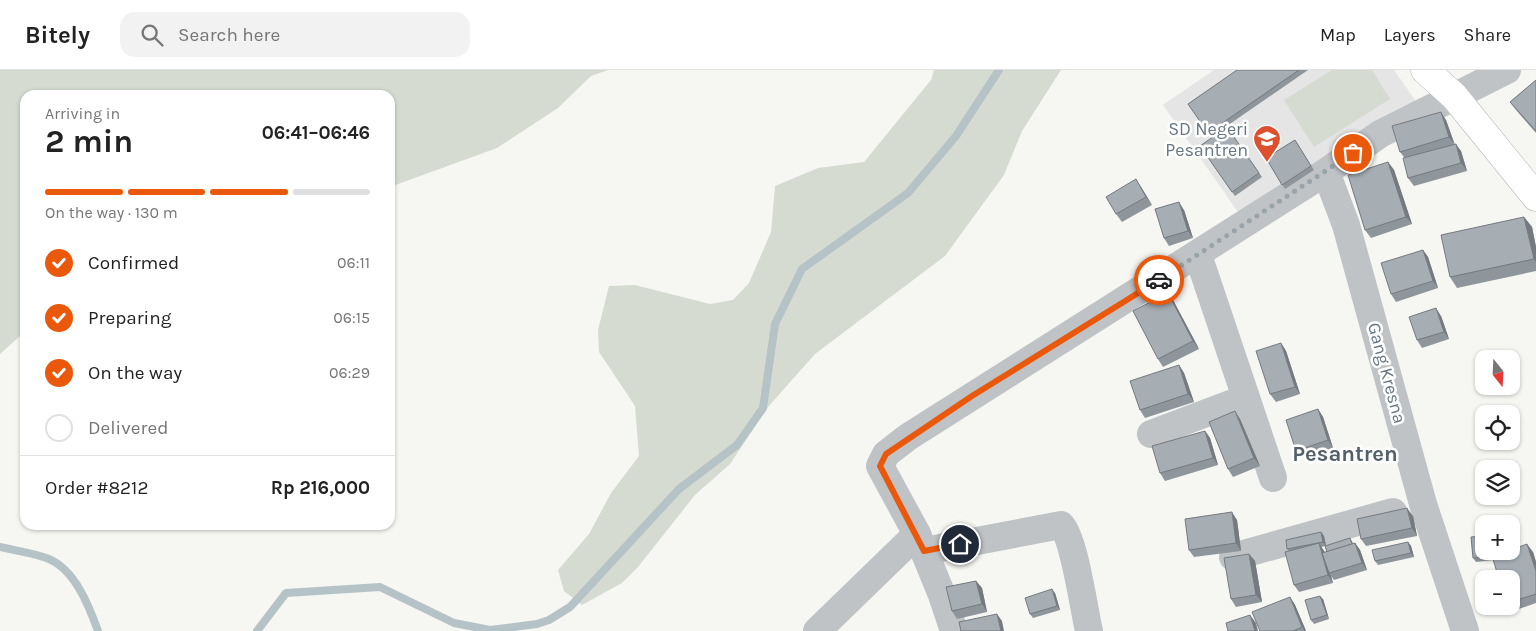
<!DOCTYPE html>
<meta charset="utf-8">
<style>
body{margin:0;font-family:Karla,sans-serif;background:#f2f2f2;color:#222;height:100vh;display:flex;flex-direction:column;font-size:19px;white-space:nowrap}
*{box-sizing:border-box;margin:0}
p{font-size:16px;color:#767676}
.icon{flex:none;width:28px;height:28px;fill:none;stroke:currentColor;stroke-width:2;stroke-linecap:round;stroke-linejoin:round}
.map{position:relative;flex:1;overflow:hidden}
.drawer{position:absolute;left:20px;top:20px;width:375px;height:440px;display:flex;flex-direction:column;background:#fff;border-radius:15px;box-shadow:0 1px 4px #0004}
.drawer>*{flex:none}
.needle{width:32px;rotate:162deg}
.fabs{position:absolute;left:1475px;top:280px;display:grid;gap:10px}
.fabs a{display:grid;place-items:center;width:45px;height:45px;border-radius:10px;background:#fff;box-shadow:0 1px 4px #0004;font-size:25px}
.pin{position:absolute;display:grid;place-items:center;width:42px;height:42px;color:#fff;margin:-21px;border:2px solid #fff;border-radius:50%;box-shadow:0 1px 5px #0007}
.courier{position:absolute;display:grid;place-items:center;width:50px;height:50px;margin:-25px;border:4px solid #ea580c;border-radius:50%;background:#fff;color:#222;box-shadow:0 1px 6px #0007}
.overview em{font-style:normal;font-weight:700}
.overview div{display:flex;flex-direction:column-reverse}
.overview{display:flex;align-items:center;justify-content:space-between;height:85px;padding:0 25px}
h1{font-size:32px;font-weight:700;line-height:38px}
.bar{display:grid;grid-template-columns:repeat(4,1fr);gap:8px 5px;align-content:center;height:60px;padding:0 25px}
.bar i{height:6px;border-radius:4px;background:#e0e0e0}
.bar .current{background:#ea580c}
.bar p{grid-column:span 4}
.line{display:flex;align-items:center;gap:12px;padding:0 25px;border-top:1px solid #e0e0e0}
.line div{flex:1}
ol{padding:0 25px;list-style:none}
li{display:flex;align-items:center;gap:15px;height:55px}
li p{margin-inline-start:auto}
li .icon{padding:5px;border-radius:50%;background:#ea580c;color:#fff;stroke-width:4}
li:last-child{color:#767676}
li i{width:28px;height:28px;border:2px solid #e0e0e0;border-radius:50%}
header{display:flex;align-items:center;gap:30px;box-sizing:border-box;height:70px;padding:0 25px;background:#fff;border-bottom:1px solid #e0e0e0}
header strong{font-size:24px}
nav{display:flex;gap:28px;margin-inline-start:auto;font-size:18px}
.search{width:350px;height:45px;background:#f2f2f2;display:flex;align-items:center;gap:12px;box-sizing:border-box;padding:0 18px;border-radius:15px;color:#767676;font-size:19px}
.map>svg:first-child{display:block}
.built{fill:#e4e5e4}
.green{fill:#d6dbd2}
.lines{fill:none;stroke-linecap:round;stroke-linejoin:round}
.stream{stroke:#b6c3c6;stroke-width:8}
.major-casing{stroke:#b2b7ba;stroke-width:29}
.minor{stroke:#bfc3c6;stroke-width:28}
.major{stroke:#fff;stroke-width:28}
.wall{fill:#8f969b;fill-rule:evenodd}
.shaded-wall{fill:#747a7e}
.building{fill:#a6aeb4;stroke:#747a7e}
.done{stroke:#98a3aa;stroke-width:5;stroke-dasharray:0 9}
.route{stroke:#ea580c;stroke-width:6}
.labels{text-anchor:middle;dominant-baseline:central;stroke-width:5;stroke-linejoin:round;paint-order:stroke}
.poi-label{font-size:18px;fill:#667783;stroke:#fff;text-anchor:end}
.street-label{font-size:18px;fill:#667783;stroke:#fff}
.district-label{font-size:22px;font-weight:bold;fill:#546068;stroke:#fff}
</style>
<header>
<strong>Bitely</strong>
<div class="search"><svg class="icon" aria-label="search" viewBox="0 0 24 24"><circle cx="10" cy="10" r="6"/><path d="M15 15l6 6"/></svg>Search here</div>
<nav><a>Map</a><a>Layers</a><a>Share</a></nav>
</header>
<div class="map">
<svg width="1536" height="561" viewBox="0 0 1536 561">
<rect width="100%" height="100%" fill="#f6f6f3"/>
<!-- built -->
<polygon class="built" points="1214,0 1394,0 1417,33 1245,152 1163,35"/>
<!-- green -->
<g class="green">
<polygon points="0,0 608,0 591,6 558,38 497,78 390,117 390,25 25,25 25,254 19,267 0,284"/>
<polygon points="934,0 1061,0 1022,61 1004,105 945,186 815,284 768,337 730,394 695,425 638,497 622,513 582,535 564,521 558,500 589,464 611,423 639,386 635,336 599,282 598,260 609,216 635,215 710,234 733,230 749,213 771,162 775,116 818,98 864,92 931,10"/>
<polygon points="1332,0 1372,0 1390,29 1314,77 1284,30"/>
</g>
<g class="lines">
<!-- stream -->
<g class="stream">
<path d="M0 477C16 481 34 483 49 489 75 500 89 536 98 561"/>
<polyline points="257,561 286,523 380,517 454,553 490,560 537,554 549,550 570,537 679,419 737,375 763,338 775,254 802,199 908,123 956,66 999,0"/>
</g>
<defs>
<polyline id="major" points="1425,0 1454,26 1536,127"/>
</defs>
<!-- major casing -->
<use href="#major" class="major-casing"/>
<!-- minor -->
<g class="minor">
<polyline points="1326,102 1346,155 1423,434 1465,561"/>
<polyline points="1198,185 1273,408"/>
<polyline points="1151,364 1246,328"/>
<polyline points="917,464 942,525 954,561"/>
<path d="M924 481 1061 455C1074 467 1084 540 1089 561"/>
<polyline points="1233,487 1393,442"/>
<polyline points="817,561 917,464 880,396 886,384 908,367 1326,102 1380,64 1507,0"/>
</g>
<!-- major -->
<use href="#major" class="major"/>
</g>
<!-- wall -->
<g class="wall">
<polygon points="1237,0 1308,0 1211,67 1188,34"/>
<polygon points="1536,10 1536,63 1516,40 1510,32"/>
<polygon points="1446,50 1454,74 1461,81 1467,101 1414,116 1408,108 1404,87 1400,82"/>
<polygon points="1227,57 1262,107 1235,126 1200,76"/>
<polygon points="1295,70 1314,100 1285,119 1266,88"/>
<polygon points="1388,92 1394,100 1412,154 1371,168 1365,160"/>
<polygon points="1141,117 1152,135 1122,152 1116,144"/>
<polygon points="1184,140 1193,168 1169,176 1164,168"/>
<polygon points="1524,147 1532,157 1536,177 1536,201 1457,218 1450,207"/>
<polygon points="1423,180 1428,187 1438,218 1396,232 1391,224"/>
<polygon points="1173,230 1199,279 1163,297 1158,289"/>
<polygon points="1441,246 1449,269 1422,278 1417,270"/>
<polygon points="1281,273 1286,281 1300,324 1276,332 1270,324"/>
<polygon points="1179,295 1184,303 1194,332 1145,348 1140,340"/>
<polygon points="1318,339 1323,347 1333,378 1301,388 1296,381"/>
<polygon points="1240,349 1260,396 1233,407 1228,399"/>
<polygon points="1205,361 1210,368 1218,395 1165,411 1160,403"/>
<polygon points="1413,446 1417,466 1366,476 1361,469"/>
<polygon points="1237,450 1241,481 1194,487 1189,480"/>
<path d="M1321 462 1324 466 1326 476 1350 468 1353 473H1355L1360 480 1367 500 1334 510 1331 506 1333 513 1299 522 1294 515 1289 481 1287 479ZM1325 476 1327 482H1325L1321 477Z"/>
<polygon points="1408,472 1411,476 1414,487 1378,495 1375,491"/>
<polygon points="1484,481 1503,481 1503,483 1533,482 1536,492 1536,533 1513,541 1510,536 1511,536 1511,509 1493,490 1476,492 1473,488"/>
<polygon points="1249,484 1255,491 1262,532 1236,537 1231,529"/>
<polygon points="976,511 982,518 987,542 957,549 952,541"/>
<polygon points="1055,523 1060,540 1033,548 1030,544"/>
<polygon points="1290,527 1295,535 1306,561 1260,561"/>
<polygon points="1323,529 1329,549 1314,554 1311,550"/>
</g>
<!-- shaded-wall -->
<g class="shaded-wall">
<polygon points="1441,42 1446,50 1455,75 1449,67"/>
<polygon points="1456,74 1461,81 1467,101 1461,93"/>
<polygon points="1388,92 1394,100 1412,154 1406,147"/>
<polygon points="1136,109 1141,117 1152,135 1146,127"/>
<polygon points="1179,132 1184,140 1193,168 1188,161"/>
<polygon points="1524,147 1532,157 1536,177 1536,192 1534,189"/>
<polygon points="1423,180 1428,187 1438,218 1433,211"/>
<polygon points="1168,223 1173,230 1199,279 1193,271"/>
<polygon points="1436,238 1441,246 1449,269 1444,262"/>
<polygon points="1281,273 1286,281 1300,324 1295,317"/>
<polygon points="1179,295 1184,303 1194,332 1188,324"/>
<polygon points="1318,339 1323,347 1333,378 1328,370"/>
<polygon points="1235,341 1240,349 1260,396 1254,388"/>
<polygon points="1205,361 1210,368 1218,395 1213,388"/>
<polygon points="1407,438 1413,446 1417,466 1412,458"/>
<polygon points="1232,442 1237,450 1241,481 1236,473"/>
<polygon points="1321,462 1324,466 1326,476 1323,472"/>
<polygon points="1408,472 1411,476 1414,487 1411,483"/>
<polygon points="1319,473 1324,481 1330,502 1329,503 1331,506 1333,513 1328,505"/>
<polygon points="1355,473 1360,480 1367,500 1362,493"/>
<polygon points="1527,474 1533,482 1536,492 1536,501"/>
<polygon points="1249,484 1255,491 1262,532 1256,525"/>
<polygon points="976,511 982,518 987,542 982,534"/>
<polygon points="1052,519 1055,523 1060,540 1057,536"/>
<polygon points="1320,526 1323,529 1329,549 1327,545"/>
<polygon points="1290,527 1295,535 1306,561 1305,561 1302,557"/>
<polygon points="997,544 1002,551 1004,561 1001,561"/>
<polygon points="1250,545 1256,553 1258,561 1255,561"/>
</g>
<!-- building -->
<g class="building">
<polygon points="1237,0 1299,0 1208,63 1188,34"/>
<polygon points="1536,10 1536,61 1510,32"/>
<polygon points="1441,42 1449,67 1400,82 1392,56"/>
<polygon points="1227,57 1259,103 1232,122 1200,76"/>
<polygon points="1295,70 1311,96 1282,115 1266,88"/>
<polygon points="1456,74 1461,93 1408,108 1403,88"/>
<polygon points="1388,92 1406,147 1365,160 1348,105"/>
<polygon points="1136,109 1146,127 1116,144 1106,127"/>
<polygon points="1179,132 1188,161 1164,168 1155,139"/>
<polygon points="1524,147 1534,189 1450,207 1441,165"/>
<polygon points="1423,180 1433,211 1391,224 1381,193"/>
<polygon points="1168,223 1193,271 1158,289 1133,241"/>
<polygon points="1436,238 1444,262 1417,270 1409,247"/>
<polygon points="1281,273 1295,317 1270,324 1256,281"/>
<polygon points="1179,295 1188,324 1140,340 1130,311"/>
<polygon points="1318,339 1328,370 1296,381 1286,350"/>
<polygon points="1235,341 1254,388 1228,399 1209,352"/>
<polygon points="1205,361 1213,388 1160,403 1152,376"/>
<polygon points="1407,438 1412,458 1361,469 1357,449"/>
<polygon points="1232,442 1236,473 1189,480 1185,449"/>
<polygon points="1321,462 1323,472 1287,479 1286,470"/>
<polygon points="1484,466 1484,481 1501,481 1501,483 1494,486 1473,488 1471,467"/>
<polygon points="1350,468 1352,474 1327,482 1325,476"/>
<polygon points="1408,472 1411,483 1375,491 1372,480"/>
<polygon points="1319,473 1328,505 1294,515 1285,482"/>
<polygon points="1355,473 1362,493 1329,503 1322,483"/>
<polygon points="1527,474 1536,501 1536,524 1511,532 1511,509 1499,509 1492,486 1507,481 1511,481 1511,480"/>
<polygon points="1249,484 1256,525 1231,529 1224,488"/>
<polygon points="976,511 982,534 952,541 946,517"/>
<polygon points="1052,519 1057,536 1030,544 1025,528"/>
<polygon points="1320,526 1327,545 1311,550 1305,530"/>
<polygon points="1290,527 1302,557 1293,561 1260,561 1252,542"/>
<polygon points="997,544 1001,561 961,561 959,552"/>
<polygon points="1250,545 1255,561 1228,561 1226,553"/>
</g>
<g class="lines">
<!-- done -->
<polyline class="done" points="1159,210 1353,83"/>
<!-- route -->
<polyline class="route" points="960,474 924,481 880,396 886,384 972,326 1159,210"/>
</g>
<!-- icons -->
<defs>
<symbol id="school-pin" viewBox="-11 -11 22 30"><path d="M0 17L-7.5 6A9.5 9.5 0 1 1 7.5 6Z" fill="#dc502d" stroke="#fff"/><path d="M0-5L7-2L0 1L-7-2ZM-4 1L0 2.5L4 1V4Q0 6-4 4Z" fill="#fff"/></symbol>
</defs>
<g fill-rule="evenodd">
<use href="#school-pin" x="1251" y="53" width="32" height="43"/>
</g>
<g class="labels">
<!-- poi labels -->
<g class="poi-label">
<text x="1248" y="59">SD Negeri<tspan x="1248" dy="21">Pesantren</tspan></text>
</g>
<!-- street labels -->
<g class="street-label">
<text transform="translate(1387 303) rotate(75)">Gang Kresna</text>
</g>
<!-- district labels -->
<g class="district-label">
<text x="1345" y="384">Pesantren</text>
</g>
</g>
</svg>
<div class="fabs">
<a><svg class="needle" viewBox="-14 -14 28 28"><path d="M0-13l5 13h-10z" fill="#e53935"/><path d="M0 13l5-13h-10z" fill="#767676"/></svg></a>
<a><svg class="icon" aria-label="locate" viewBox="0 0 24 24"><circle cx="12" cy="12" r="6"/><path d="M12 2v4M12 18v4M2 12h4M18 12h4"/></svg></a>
<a><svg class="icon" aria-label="layers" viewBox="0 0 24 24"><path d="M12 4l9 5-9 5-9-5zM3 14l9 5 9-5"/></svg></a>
<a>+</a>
<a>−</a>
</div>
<div class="pin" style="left:1353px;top:83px;background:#ea580c"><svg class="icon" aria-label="bag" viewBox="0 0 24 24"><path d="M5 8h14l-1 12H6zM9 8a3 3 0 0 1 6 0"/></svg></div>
<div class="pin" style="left:960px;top:474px;background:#1f2937"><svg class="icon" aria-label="home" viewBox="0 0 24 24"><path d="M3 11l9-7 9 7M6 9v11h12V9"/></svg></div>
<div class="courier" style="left:1159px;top:210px"><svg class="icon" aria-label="car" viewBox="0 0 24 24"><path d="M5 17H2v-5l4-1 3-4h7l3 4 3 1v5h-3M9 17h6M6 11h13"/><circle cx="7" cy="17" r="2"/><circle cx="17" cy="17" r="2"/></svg></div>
<section class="drawer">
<div class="overview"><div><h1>2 min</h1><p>Arriving in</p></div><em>06:41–06:46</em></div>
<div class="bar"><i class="current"></i><i class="current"></i><i class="current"></i><i></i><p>On the way · 130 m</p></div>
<ol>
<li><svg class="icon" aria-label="check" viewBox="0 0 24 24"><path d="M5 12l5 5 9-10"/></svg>Confirmed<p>06:11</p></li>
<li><svg class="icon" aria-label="check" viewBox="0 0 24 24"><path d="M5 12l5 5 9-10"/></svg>Preparing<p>06:15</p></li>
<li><svg class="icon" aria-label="check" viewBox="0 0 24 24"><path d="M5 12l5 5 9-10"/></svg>On the way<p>06:29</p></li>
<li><i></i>Delivered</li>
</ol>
<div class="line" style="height:65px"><div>Order #8212</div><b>Rp 216,000</b></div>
</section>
</div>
